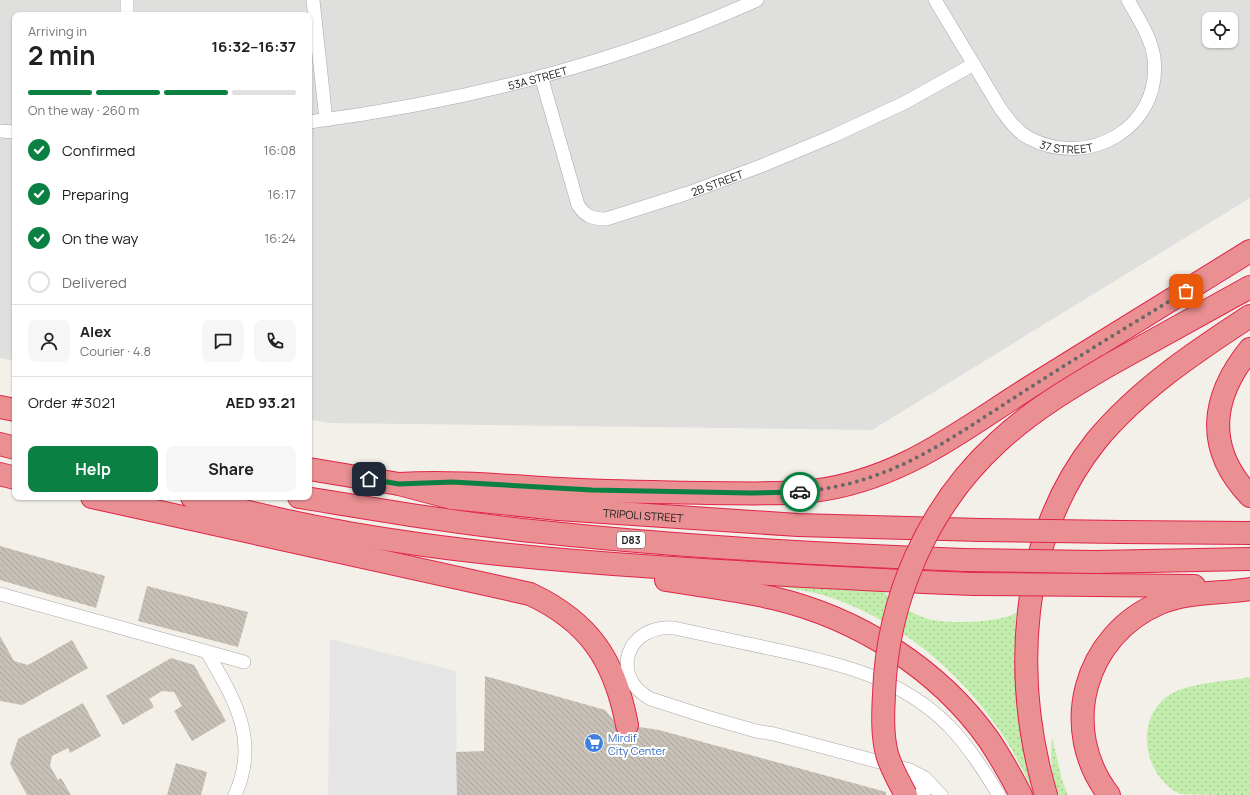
<!DOCTYPE html>
<meta charset="utf-8">
<style>
body{margin:0;font-family:Manrope,sans-serif;background:#f6f6f6;color:#202124;height:100vh;display:flex;flex-direction:column;font-size:15px;white-space:nowrap}
*{box-sizing:border-box;margin:0}
p{font-size:13px;color:#757577}
.icon{flex:none;width:22px;height:22px;fill:none;stroke:currentColor;stroke-width:2;stroke-linecap:round;stroke-linejoin:round}
.map{position:relative;flex:1;overflow:hidden}
.details{position:absolute;left:12px;top:12px;width:300px;height:488px;display:flex;flex-direction:column;background:#fff;border-radius:8px;box-shadow:0 1px 3px #0004}
.details>*{flex:none}
.fabs{position:absolute;left:1202px;top:12px;display:grid;gap:8px}
.fabs a{display:grid;place-items:center;width:36px;height:36px;border-radius:8px;background:#fff;box-shadow:0 1px 3px #0004;font-size:20px}
.pin{position:absolute;display:grid;place-items:center;width:34px;height:34px;color:#fff;margin:-17px;border-radius:8px;box-shadow:0 2px 6px #0006}
.courier{position:absolute;display:grid;place-items:center;width:40px;height:40px;margin:-20px;border:3px solid #0b8043;border-radius:50%;background:#fff;color:#222;box-shadow:0 1px 5px #0007}
.overview em{font-style:normal;font-weight:700}
.overview div{display:flex;flex-direction:column-reverse}
.overview{display:flex;align-items:center;justify-content:space-between;height:68px;padding:0 16px}
h1{font-size:26px;font-weight:700;line-height:30px}
.bar{display:grid;grid-template-columns:repeat(4,1fr);gap:6px 4px;align-content:center;height:48px;padding:0 16px}
.bar i{height:5px;border-radius:3px;background:#e0e0e0}
.bar .selected{background:#0b8043}
.bar p{grid-column:span 4}
.line{display:flex;align-items:center;gap:10px;padding:0 16px;border-top:1px solid #e0e0e0}
.line div{flex:1}
.round{display:grid;place-items:center;flex:none;width:42px;height:42px;border-radius:8px;background:#f6f6f6}
ol{padding:0 16px;list-style:none}
li{display:flex;align-items:center;gap:12px;height:44px}
li p{margin-inline-start:auto}
li .icon{padding:4px;border-radius:50%;background:#0b8043;color:#fff;stroke-width:4}
li:last-child{color:#757577}
li i{width:22px;height:22px;border:2px solid #e0e0e0;border-radius:50%}
.primary-button{display:flex;gap:8px;margin-top:auto;padding:8px 16px}
.primary-button a{flex:1;height:46px;border-radius:8px;background:#0b8043;color:#fff;font-size:16px;font-weight:700;line-height:46px;text-align:center}
.primary-button a+a{background:#f6f6f6;color:#202124}
.map>svg:first-child{display:block}
.residential{fill:#dfdfde;fill-rule:evenodd}
.grass{fill:url(#grass-dots)}
.parking{fill:#e5e5e5}
.building{fill:url(#building-back-hatch)}
.lines{fill:none;stroke-linecap:round;stroke-linejoin:round}
.minor-casing{stroke:#a8a8a8;stroke-width:14}
.motorway-casing{stroke:#e12449;stroke-width:24}
.minor{stroke:#fff;stroke-width:13}
.motorway{stroke:#ea8f92;stroke-width:22}
.motorway-bridge-casing{stroke:#e12449;stroke-width:24;stroke-linecap:butt}
.motorway-bridge{stroke:#ea8f92;stroke-width:22}
.done{stroke:#6a6967;stroke-width:4;stroke-dasharray:0 7.2}
.route{stroke:#0b8043;stroke-width:5}
.labels{text-anchor:middle;dominant-baseline:central;stroke-width:4;stroke-linejoin:round;paint-order:stroke}
.shield{fill:#fff;stroke:#646464;stroke-width:1}
.shield-label{font-size:10px;font-weight:bold;fill:#212121}
.street-label{font-size:11px;fill:#212121;stroke:#fff}
.shop-label{font-size:11px;fill:#366cbe;stroke:#fff;text-anchor:start}
</style>
<div class="map">
<svg width="1250" height="795" viewBox="0 0 1250 795">
<defs>
<pattern id="grass-dots" width="8" height="8" patternUnits="userSpaceOnUse"><rect width="8" height="8" fill="#c3edad"/><path d="M2 2h.1M6 6h.1" fill="none" stroke="#a7cb95" stroke-width="1.8" stroke-linecap="round"/></pattern>
<pattern id="building-back-hatch" width="6" height="6" patternUnits="userSpaceOnUse"><rect width="6" height="6" fill="#c7c0b7"/><path d="M-1 5l2 2M0 0l6 6M5-1l2 2" fill="none" stroke="#aba59d"/></pattern>
</defs>
<rect width="100%" height="100%" fill="#f2f0e8"/>
<!-- residential -->
<path class="residential" d="M0 0H1250V198L872 430 328 423 309 419V15H15V361L0 358ZM1209 19H1231V41H1209Z"/>
<!-- grass -->
<g class="grass">
<path d="M761 583 882 590C895 603 910 613 928 619 946 624 1000 623 1016 613 1020 610 1023 605 1026 602 1021 627 1014 654 1016 680 1019 719 1026 758 1036 795 1024 774 1014 751 1000 731 959 671 901 622 832 598 810 590 784 588 761 583Z"/>
<path d="M1250 677V795C1239 795 1187 795 1180 794 1145 777 1134 724 1165 698 1184 682 1226 682 1250 677Z"/>
<path d="M1052 737 1062 780 1068 795H1059C1051 775 1050 758 1052 737Z"/>
</g>
<!-- parking -->
<polygon class="parking" points="330,639 456,671 457,795 328,795"/>
<!-- building -->
<g class="building">
<polygon points="0,546 105,576 96,608 0,580"/>
<polygon points="147,586 248,612 238,647 138,621"/>
<polygon points="0,636 14,661 28,665 72,640 88,668 22,705 0,701"/>
<polygon points="171,658 194,665 226,721 192,741 174,711 182,706 174,692 162,691 149,699 154,707 123,725 106,696"/>
<polygon points="485,676 605,710 613,719 618,733 624,737 630,737 635,734 639,727 659,730 886,792 886,795 457,795 456,752 484,751"/>
<polygon points="83,703 101,736 70,753 68,748 52,756 50,766 58,780 61,778 71,795 27,795 10,764 18,739"/>
<polygon points="176,763 207,772 201,795 167,795"/>
</g>
<g class="lines">
<defs>
<g id="minor">
<polyline points="127,0 127,15"/>
<polyline points="313,0 326,120"/>
<path id="s1" d="M935 0 1000 108C1008 119 1016 131 1029 138 1088 169 1162 128 1154 58 1151 37 1138 18 1128 0"/>
<path id="s2" d="M541 76 578 205C586 217 593 219 606 219L688 193 761 166 833 136 904 103 974 64"/>
<path id="s3" d="M309 122C463 102 615 64 757 0"/>
<polyline points="0,131 15,132"/>
<polyline points="0,594 244,662"/>
<path d="M207 652C234 699 260 739 235 795"/>
<polyline points="906,778 920,785 924,795"/>
<path d="M941 795 925 778 910 770 774 734 756 731 707 717 651 699C609 677 626 624 674 628 708 635 743 643 777 650 842 664 901 678 949 726 969 747 984 771 999 795"/>
</g>
<g id="motorway">
<path d="M1250 349C1211 397 1204 448 1250 496"/>
<polyline points="1109,365 1250,287"/>
<polyline points="0,407 15,410"/>
<polyline points="0,444 15,448"/>
<path id="s4" d="M309 469 399 484 452 498 558 509 798 525 981 530"/>
<polyline points="0,474 15,478"/>
<path d="M399 484C453 481 506 486 560 489 609 492 658 492 707 493 742 493 778 495 813 491 902 480 961 430 1035 384 1106 340 1178 296 1250 251"/>
<path d="M92 497 530 594C590 622 615 661 627 725"/>
<path d="M192 497C343 541 501 557 657 567 763 574 868 580 973 584"/>
<path d="M299 497C380 510 461 524 542 532 682 547 823 554 964 560"/>
<polyline points="1121,532 1250,533"/>
<polyline points="1095,562 1250,559"/>
<path d="M666 580C702 586 738 590 773 598 858 618 939 669 989 740 1001 758 1011 776 1021 795"/>
<polyline points="1096,585 1194,586"/>
<path d="M1046 795C1012 679 1018 539 1096 441 1138 390 1195 352 1250 316"/>
<path d="M1109 795C1058 729 1084 635 1160 603 1188 591 1221 594 1250 589"/>
</g>
</defs>
<!-- minor casing -->
<use href="#minor" class="minor-casing"/>
<!-- motorway casing -->
<use href="#motorway" class="motorway-casing"/>
<!-- minor -->
<use href="#minor" class="minor"/>
<!-- motorway -->
<use href="#motorway" class="motorway"/>
<defs>
<g id="motorway-bridge">
<polyline points="981,530 1121,532"/>
<polyline points="964,560 1095,562"/>
<polyline points="973,584 1096,585"/>
<path d="M906 795C899 782 891 768 887 754 882 735 883 713 884 694 887 599 928 506 998 442 1031 411 1070 388 1109 365"/>
</g>
</defs>
<!-- motorway-bridge casing -->
<use href="#motorway-bridge" class="motorway-bridge-casing"/>
<!-- motorway-bridge -->
<use href="#motorway-bridge" class="motorway-bridge"/>
</g>
<g class="lines">
<!-- done -->
<path class="done" d="M800 492C897 483 953 436 1031 387 1082 354 1134 323 1186 291"/>
<!-- route -->
<polyline class="route" points="369,479 399,484 452,482 592,490 751,493 800,492"/>
</g>
<!-- icons -->
<defs>
<symbol id="supermarket-disc" viewBox="-11 -11 22 22"><circle r="9.5" fill="#3f7fe0" stroke="#fff"/><path d="M-6-5.5h2.5l.6 2H6L4.5 2H-2.5L-4.4-4H-6ZM-1.5 3.2a1.3 1.3 0 1 0 .1 0ZM3 3.2a1.3 1.3 0 1 0 .1 0Z" fill="#fff"/></symbol>
</defs>
<g fill-rule="evenodd">
<use href="#supermarket-disc" x="583" y="732" width="22" height="22"/>
</g>
<g class="labels">
<!-- shield labels -->
<rect class="shield" x="617" y="532" width="28" height="16" rx="3"/>
<g class="shield-label">
<text x="631" y="540">D83</text>
</g>
<!-- street labels -->
<g class="street-label">
<text stroke="none"><textPath href="#s3" startOffset="233">53A STREET</textPath></text>
<text stroke="none"><textPath href="#s1" startOffset="207">37 STREET</textPath></text>
<text stroke="none"><textPath href="#s2" startOffset="284">2B STREET</textPath></text>
<text stroke="none"><textPath href="#s4" startOffset="338">TRIPOLI STREET</textPath></text>
</g>
<!-- shop labels -->
<g class="shop-label">
<text x="608" y="737">Mirdif<tspan x="608" dy="13">City Center</tspan></text>
</g>
</g>
</svg>
<div class="fabs">
<a><svg class="icon" aria-label="locate" viewBox="0 0 24 24"><circle cx="12" cy="12" r="6"/><path d="M12 2v4M12 18v4M2 12h4M18 12h4"/></svg></a>
</div>
<div class="pin" style="left:1186px;top:291px;background:#ea580c"><svg class="icon" aria-label="bag" viewBox="0 0 24 24"><path d="M5 8h14l-1 12H6zM9 8a3 3 0 0 1 6 0"/></svg></div>
<div class="pin" style="left:369px;top:479px;background:#1f2937"><svg class="icon" aria-label="home" viewBox="0 0 24 24"><path d="M3 11l9-7 9 7M6 9v11h12V9"/></svg></div>
<div class="courier" style="left:800px;top:492px"><svg class="icon" aria-label="car" viewBox="0 0 24 24"><path d="M5 17H2v-5l4-1 3-4h7l3 4 3 1v5h-3M9 17h6M6 11h13"/><circle cx="7" cy="17" r="2"/><circle cx="17" cy="17" r="2"/></svg></div>
<section class="details">
<div class="overview"><div><h1>2 min</h1><p>Arriving in</p></div><em>16:32–16:37</em></div>
<div class="bar"><i class="selected"></i><i class="selected"></i><i class="selected"></i><i></i><p>On the way · 260 m</p></div>
<ol>
<li><svg class="icon" aria-label="check" viewBox="0 0 24 24"><path d="M5 12l5 5 9-10"/></svg>Confirmed<p>16:08</p></li>
<li><svg class="icon" aria-label="check" viewBox="0 0 24 24"><path d="M5 12l5 5 9-10"/></svg>Preparing<p>16:17</p></li>
<li><svg class="icon" aria-label="check" viewBox="0 0 24 24"><path d="M5 12l5 5 9-10"/></svg>On the way<p>16:24</p></li>
<li><i></i>Delivered</li>
</ol>
<div class="line" style="height:72px"><a class="round"><svg class="icon" aria-label="person" viewBox="0 0 24 24"><circle cx="12" cy="8" r="4"/><path d="M4 21q1-7 8-7t8 7"/></svg></a><div><b>Alex</b><p>Courier · 4.8</p></div><a class="round"><svg class="icon" aria-label="chat" viewBox="0 0 24 24"><path d="M4 5h16v11H9l-5 4z"/></svg></a><a class="round"><svg class="icon" aria-label="phone" viewBox="0 0 24 24"><path d="M5 4h4l2 5-3 2q2 4 5 5l2-3 5 2v4C11 20 4 13 5 4z"/></svg></a></div>
<div class="line" style="height:52px"><div>Order #3021</div><b>AED 93.21</b></div>
<div class="primary-button"><a>Help</a><a>Share</a></div>
</section>
</div>
